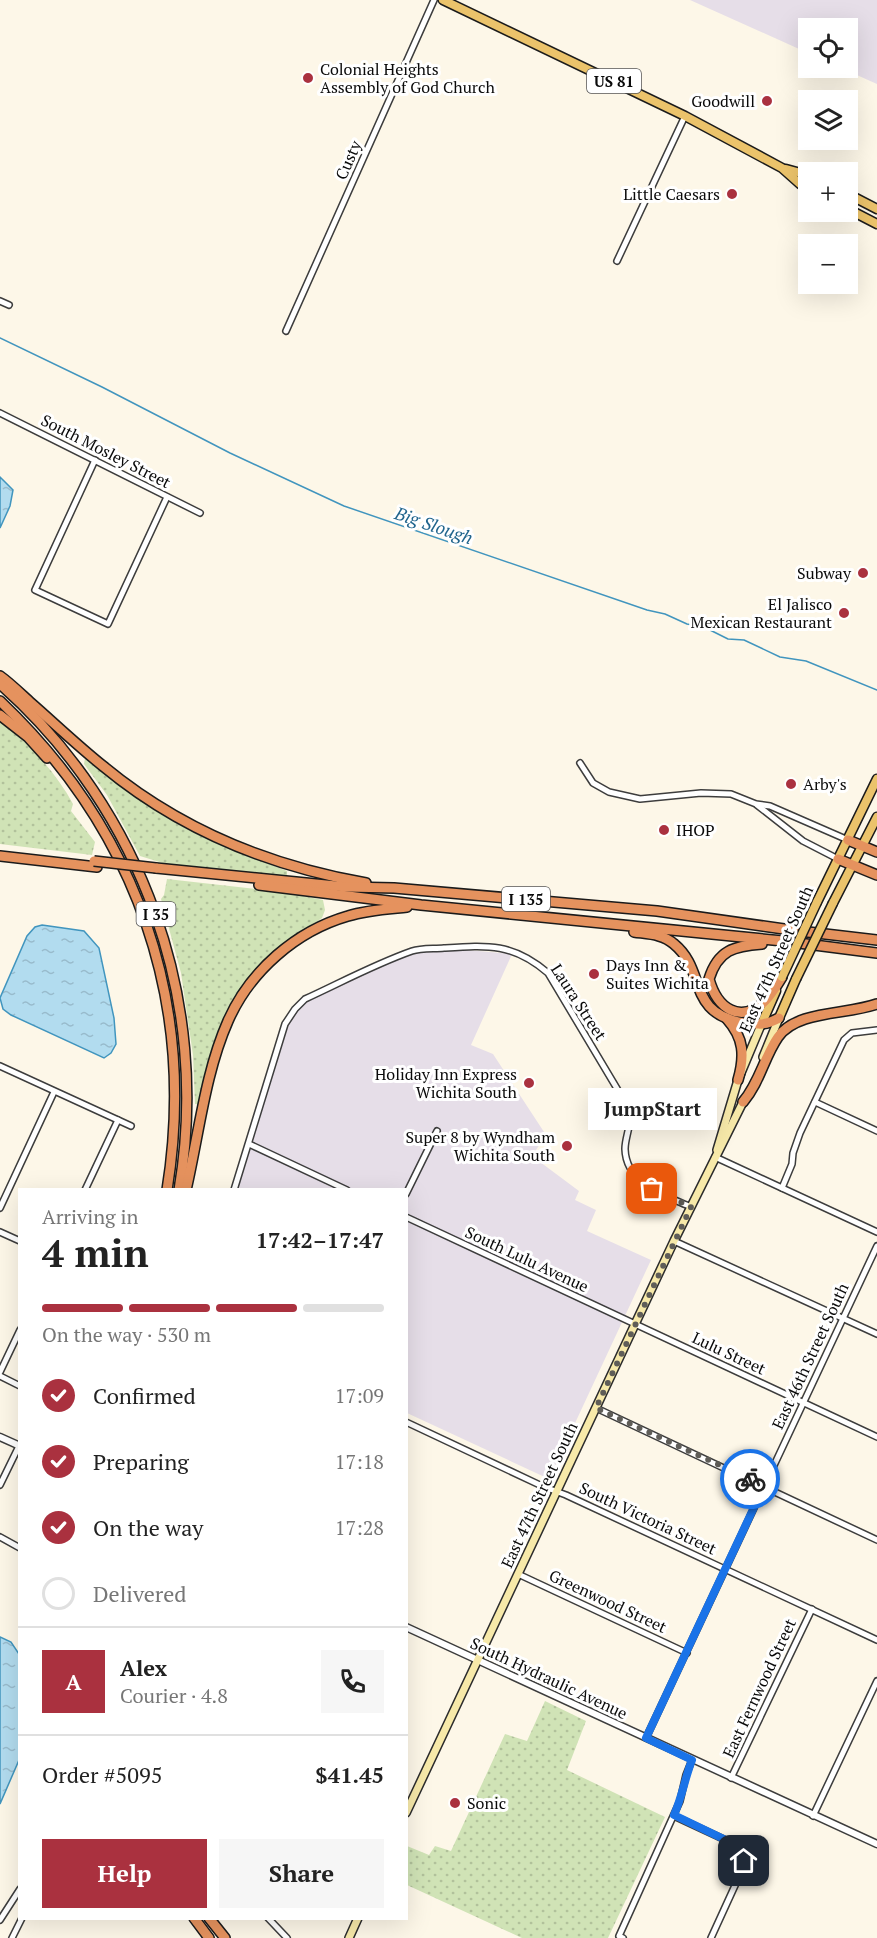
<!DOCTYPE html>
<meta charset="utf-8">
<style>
body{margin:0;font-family:"PT Serif",serif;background:#f6f6f6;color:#222;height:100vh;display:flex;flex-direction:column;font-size:22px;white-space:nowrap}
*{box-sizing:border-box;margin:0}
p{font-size:20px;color:#767676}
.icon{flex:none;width:33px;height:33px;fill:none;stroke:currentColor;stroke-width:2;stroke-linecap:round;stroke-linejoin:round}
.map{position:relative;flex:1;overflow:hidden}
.drawer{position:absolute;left:18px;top:1188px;width:390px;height:732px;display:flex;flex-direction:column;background:#fff;border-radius:0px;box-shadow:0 6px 24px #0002}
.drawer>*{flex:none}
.buttons{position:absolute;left:798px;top:18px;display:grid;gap:12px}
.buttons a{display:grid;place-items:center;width:60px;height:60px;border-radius:0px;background:#fff;box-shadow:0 6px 24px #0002;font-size:30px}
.pin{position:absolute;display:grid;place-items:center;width:51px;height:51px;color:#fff;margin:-26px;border-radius:12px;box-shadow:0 3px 9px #0006}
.courier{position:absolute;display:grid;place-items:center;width:60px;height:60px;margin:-30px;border:4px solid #1a73e8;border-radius:50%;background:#fff;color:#222;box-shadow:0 2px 8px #0007}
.bubble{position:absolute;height:42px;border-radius:0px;background:#fff;box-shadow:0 6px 24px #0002;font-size:20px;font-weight:600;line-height:42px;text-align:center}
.overview em{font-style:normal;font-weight:600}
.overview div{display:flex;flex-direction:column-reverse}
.overview{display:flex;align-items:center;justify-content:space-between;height:102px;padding:0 24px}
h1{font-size:39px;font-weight:600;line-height:45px}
.bar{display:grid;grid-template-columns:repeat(4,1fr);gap:9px 6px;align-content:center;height:72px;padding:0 24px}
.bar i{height:8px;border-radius:4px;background:#e0e0e0}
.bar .on{background:#aa313f}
.bar p{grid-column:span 4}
.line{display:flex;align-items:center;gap:15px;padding:0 24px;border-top:2px solid #e0e0e0}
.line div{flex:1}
.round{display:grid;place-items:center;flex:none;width:63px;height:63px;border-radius:0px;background:#f6f6f6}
ol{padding:0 24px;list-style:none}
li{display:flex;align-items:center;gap:18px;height:66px}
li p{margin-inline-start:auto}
li .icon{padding:6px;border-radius:50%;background:#aa313f;color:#fff;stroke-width:4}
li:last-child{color:#767676}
li i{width:33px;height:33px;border:3px solid #e0e0e0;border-radius:50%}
.button{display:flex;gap:12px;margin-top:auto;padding:12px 24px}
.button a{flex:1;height:69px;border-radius:0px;background:#aa313f;color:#fff;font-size:24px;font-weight:600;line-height:69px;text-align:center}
.button a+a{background:#f6f6f6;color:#222}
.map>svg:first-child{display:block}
.industrial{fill:#e6dee8}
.grass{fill:url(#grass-dots)}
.water{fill:url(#water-ripples);stroke:#4195be;stroke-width:1.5}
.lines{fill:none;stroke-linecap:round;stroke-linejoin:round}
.stream{stroke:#4195be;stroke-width:1.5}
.minor-casing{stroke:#3d3d3d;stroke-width:8}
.tertiary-casing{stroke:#3d3d3d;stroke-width:9}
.secondary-casing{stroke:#2c2c2c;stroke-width:10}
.primary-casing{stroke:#1b1b1b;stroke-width:11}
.motorway-casing{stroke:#1b1b1b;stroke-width:12}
.minor{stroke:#fff;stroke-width:5}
.tertiary{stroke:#fff;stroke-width:6}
.secondary{stroke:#f7e9a9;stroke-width:7}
.primary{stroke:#ebc36b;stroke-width:8}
.motorway{stroke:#e5925e;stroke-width:9}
.primary-bridge-casing{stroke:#1b1b1b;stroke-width:11;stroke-linecap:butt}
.motorway-bridge-casing{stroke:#1b1b1b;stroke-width:12;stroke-linecap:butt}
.primary-bridge{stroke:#ebc36b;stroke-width:8}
.motorway-bridge{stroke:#e5925e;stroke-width:9}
.done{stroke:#5f5d58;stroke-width:6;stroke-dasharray:0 10.8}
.route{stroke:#1a73e8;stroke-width:8}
.poi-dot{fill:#aa313f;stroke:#fff;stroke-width:2}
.labels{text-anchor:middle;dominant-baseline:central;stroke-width:6;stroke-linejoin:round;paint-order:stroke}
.shield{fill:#fff;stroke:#545454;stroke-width:1.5}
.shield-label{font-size:15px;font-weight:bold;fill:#0a0a0a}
.poi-label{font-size:16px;fill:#0a0a0a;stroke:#fff;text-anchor:end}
.street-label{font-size:16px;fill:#0a0a0a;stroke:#fff}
.water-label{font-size:18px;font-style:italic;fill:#21658d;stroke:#fff}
</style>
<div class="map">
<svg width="877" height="1938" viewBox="0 0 877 1938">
<defs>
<pattern id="grass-dots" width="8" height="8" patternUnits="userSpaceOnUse" patternTransform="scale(1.5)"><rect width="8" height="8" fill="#d0e3b6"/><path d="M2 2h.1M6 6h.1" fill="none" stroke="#b1c19b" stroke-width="1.8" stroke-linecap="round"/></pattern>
<pattern id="water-ripples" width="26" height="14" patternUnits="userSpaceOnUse" patternTransform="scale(1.5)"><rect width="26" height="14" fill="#b2dcef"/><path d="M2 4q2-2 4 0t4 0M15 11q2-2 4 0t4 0" fill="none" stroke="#98bbcc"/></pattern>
</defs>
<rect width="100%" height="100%" fill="#fdf7e8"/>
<!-- industrial -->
<g class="industrial">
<polygon points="690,0 877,0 877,84 841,68 848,68 848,28 808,28 808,53"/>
<polygon points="444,948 512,954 471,1045 493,1054 546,1135 532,1156 579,1191 575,1200 596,1210 587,1231 651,1260 549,1479 407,1413 406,1190 234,1190 287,1021 305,999 414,950"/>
</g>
<!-- grass -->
<g class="grass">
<path d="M0 720C28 743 56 772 73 804L71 811 95 842 92 855 0 844Z"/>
<path d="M85 758C120 787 156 814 197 834 226 849 257 859 287 871V876L166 864 140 856 107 795 84 764Z"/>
<polygon points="167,879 283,892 323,900 325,910 322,918 280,947 244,986 201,1105 195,1104 193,1055 181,973 161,899 164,895"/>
<polygon points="545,1701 586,1721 567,1770 665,1817 608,1938 522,1938 407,1885 407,1846 429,1855 435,1846 451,1851 505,1734 527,1741"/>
</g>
<!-- water -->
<g class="water">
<polygon points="0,477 13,490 10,506 0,528"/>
<polygon points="42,925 84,931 99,948 114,1018 116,1044 111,1053 104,1058 11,1015 3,1009 0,998 27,936 35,927"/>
<polygon points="0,1637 11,1642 19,1654 19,1760 0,1804"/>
</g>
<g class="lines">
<!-- stream -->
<polyline class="stream" points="0,338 102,387 230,453 344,506 647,610 665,614 687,624 706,628 728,639 744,640 780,657 806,661 877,690"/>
<defs>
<g id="minor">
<polyline points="617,261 685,116"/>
<polyline points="0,301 9,305"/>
<polyline points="286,331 434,0"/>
<polyline points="0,413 200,513"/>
<polyline points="95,460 35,590 108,624 167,497"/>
<polyline points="580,763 593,783 609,792 640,799 701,793 731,794 756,804 770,806 848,840"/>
<polyline points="757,805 803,841 838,859"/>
<polyline points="0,1066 131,1126"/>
<polyline points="815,1102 877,1131"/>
<polyline points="249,1144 347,1190"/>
<polyline points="715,1157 877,1232"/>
<polyline points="782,1188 792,1164 793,1153 800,1133 844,1040 852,1033 877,1030"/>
<polyline points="85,1190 118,1120"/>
<path d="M234 1190 285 1024 295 1009 305 999C340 983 375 964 412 951 421 948 434 949 444 948 488 945 513 943 548 973L628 1107C629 1113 630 1119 629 1126 628 1133 625 1141 625 1149 626 1184 664 1195 691 1207"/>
<polyline points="406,1194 437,1131"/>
<polyline points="0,1208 54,1092"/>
<polyline points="406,1217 877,1437"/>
<polyline points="0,1232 20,1241"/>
<polyline points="674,1241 877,1334"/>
<polyline points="0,1372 20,1330"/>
<polyline points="0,1376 20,1386"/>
<polyline points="596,1408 877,1540"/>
<polyline points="406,1422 542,1486 566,1495 877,1640"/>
<polyline points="0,1485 19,1446"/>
<polyline points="0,1537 20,1548"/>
<polyline points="518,1574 687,1653"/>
<polyline points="646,1738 877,1246"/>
<polyline points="731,1778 812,1609"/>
<polyline points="674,1816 732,1843 742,1854 743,1868 711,1938"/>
<polyline points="813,1816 877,1681"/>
<polyline points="268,1918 287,1938"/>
<polyline points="0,1920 20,1889"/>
<polyline points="12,1938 22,1918"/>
<polyline points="623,1938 619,1936 680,1801 686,1775 692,1760"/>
</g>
<g id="tertiary">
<polyline points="0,1437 20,1446"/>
<polyline points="406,1627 877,1844"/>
</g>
<g id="secondary">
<polyline points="763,1057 779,1018"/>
<polyline points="717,1150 738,1080 761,1025"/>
<polyline points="406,1813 674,1241 744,1100"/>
<polyline points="349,1938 358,1918"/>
</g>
<g id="primary">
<polyline points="443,0 685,116 782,168 800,184 808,188"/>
<polyline points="786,169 808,175"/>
<polyline points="848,194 877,209"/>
<polyline points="848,209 877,224"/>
<polyline points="817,902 877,779"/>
<polyline points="833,903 877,817"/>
<polyline points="779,1018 796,979"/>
<polyline points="761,1025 776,991"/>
</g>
<g id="motorway">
<path d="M0 676C11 684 21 694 31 703 55 724 78 746 103 766 179 829 269 866 366 883"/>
<path d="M0 684C143 810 211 1002 179 1190"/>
<path d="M0 701C137 831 197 1002 167 1190"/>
<polyline points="0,715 28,737 47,758"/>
<polyline points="848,840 877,852"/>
<polyline points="0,856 97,867"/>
<polyline points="838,859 877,875"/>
<polyline points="156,868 346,887 394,888 657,911 791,930 877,940"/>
<polyline points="259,885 421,905 783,941 877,953"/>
<path d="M634 932C648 934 663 934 674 944 707 971 686 1013 744 1023 758 1025 767 1025 779 1018"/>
<path d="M762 944C734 946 718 950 709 979 717 1008 740 1025 765 1001 772 994 777 985 782 977"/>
<path d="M727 1019C744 1038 745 1056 738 1080"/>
<path d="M743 1102C760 1082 764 1057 778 1037 797 1010 847 1015 877 1004"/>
<path d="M186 1190C199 1134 205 1073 228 1021 250 971 296 931 348 916 367 910 387 909 407 907"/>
<polyline points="194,1918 209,1938"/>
<polyline points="209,1918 225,1938"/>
</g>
</defs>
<!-- minor casing -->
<use href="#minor" class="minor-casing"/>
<!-- tertiary casing -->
<use href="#tertiary" class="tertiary-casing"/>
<!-- secondary casing -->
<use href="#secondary" class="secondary-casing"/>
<!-- primary casing -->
<use href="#primary" class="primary-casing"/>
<!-- motorway casing -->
<use href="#motorway" class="motorway-casing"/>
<!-- minor -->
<use href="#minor" class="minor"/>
<!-- tertiary -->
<use href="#tertiary" class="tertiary"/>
<!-- secondary -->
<use href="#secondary" class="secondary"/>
<!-- primary -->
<use href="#primary" class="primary"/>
<!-- motorway -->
<use href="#motorway" class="motorway"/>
<defs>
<g id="primary-bridge">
<polyline points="782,977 817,902"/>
<polyline points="796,979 833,903"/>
</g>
<polyline id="motorway-bridge" points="94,861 156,868"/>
</defs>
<!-- primary-bridge casing -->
<use href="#primary-bridge" class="primary-bridge-casing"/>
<!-- motorway-bridge casing -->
<use href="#motorway-bridge" class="motorway-bridge-casing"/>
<!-- primary-bridge -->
<use href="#primary-bridge" class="primary-bridge"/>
<!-- motorway-bridge -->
<use href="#motorway-bridge" class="motorway-bridge"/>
</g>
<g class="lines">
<!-- done -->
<polyline class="done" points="652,1189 691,1207 596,1408 750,1479"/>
<!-- route -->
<path class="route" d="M744 1861 738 1848 732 1843 674 1815C682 1797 685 1778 692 1760L646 1738 764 1486 750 1479"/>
</g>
<!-- markers -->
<g class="poi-dot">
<circle cx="308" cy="78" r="6"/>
<circle cx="767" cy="101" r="6"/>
<circle cx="732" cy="194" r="6"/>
<circle cx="863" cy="573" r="6"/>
<circle cx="844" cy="613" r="6"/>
<circle cx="791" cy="784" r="6"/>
<circle cx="664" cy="830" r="6"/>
<circle cx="594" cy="974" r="6"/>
<circle cx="529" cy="1083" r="6"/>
<circle cx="567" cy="1146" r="6"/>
<circle cx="455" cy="1803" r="6"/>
</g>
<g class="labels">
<!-- shield labels -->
<g class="shield">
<rect x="587" y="69" width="54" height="24" rx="4.5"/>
<rect x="502" y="887" width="48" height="24" rx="4.5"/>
<rect x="136.5" y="902" width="39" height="24" rx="4.5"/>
</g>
<g class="shield-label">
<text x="614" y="81">US 81</text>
<text x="526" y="899">I 135</text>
<text x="156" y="914">I 35</text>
</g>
<!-- poi labels -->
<g class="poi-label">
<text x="320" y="69" text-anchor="start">Colonial Heights<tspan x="320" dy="18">Assembly of God Church</tspan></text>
<text x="755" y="101">Goodwill</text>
<text x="720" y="194">Little Caesars</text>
<text x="851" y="573">Subway</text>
<text x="832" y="604">El Jalisco<tspan x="832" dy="18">Mexican Restaurant</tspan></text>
<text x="803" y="784" text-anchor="start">Arby's</text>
<text x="676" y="830" text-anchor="start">IHOP</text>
<text x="606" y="965" text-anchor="start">Days Inn &amp;<tspan x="606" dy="18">Suites Wichita</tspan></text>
<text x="517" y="1074">Holiday Inn Express<tspan x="517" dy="18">Wichita South</tspan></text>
<text x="555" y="1137">Super 8 by Wyndham<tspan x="555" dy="18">Wichita South</tspan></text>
<text x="467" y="1803" text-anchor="start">Sonic</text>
</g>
<!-- street labels -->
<g class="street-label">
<text transform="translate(348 160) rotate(-66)">Custy</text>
<text transform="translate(106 451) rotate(27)">South Mosley Street</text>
<text transform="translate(776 959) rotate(-66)">East 47th Street South</text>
<text transform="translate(579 1002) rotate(57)">Laura Street</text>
<text transform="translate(527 1259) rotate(25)">South Lulu Avenue</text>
<text transform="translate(729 1353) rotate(25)">Lulu Street</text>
<text transform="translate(810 1356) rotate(-65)">East 46th Street South</text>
<text transform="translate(539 1495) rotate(-65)">East 47th Street South</text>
<text transform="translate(648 1518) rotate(25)">South Victoria Street</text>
<text transform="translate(608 1601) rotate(25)">Greenwood Street</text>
<text transform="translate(549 1678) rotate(25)">South Hydraulic Avenue</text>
<text transform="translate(759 1688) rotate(-65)">East Fernwood Street</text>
</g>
<!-- water labels -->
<g class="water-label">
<text transform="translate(434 525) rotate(19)">Big Slough</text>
</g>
</g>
</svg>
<div class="buttons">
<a><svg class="icon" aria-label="locate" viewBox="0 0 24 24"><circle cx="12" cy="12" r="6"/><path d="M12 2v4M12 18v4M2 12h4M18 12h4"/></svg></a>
<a><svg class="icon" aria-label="layers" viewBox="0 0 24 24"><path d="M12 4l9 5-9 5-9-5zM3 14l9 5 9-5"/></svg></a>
<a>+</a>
<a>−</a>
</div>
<div class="pin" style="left:652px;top:1189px;background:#ea580c"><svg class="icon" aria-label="bag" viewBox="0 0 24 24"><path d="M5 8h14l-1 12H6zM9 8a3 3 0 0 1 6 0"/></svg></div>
<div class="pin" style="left:744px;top:1861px;background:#1f2937"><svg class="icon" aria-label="home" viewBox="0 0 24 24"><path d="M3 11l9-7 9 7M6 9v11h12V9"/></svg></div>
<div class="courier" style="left:750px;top:1479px"><svg class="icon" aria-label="bike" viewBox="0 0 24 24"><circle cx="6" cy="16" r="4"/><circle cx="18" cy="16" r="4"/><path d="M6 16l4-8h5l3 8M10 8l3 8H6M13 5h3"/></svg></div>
<div class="bubble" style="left:588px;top:1088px;width:129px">JumpStart</div>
<section class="drawer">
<div class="overview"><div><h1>4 min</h1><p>Arriving in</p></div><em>17:42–17:47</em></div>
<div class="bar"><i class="on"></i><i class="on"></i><i class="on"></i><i></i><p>On the way · 530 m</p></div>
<ol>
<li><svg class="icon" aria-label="check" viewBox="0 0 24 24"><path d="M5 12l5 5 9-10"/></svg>Confirmed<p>17:09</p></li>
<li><svg class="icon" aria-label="check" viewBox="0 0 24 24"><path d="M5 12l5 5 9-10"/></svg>Preparing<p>17:18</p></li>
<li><svg class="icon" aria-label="check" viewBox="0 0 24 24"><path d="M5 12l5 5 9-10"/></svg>On the way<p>17:28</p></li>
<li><i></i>Delivered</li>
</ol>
<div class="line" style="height:108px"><b class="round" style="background:#aa313f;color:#fff">A</b><div><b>Alex</b><p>Courier · 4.8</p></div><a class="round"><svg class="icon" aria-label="phone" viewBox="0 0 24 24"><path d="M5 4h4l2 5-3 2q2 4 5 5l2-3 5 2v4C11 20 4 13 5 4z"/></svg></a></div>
<div class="line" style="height:78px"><div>Order #5095</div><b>$41.45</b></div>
<div class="button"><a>Help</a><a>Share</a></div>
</section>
</div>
